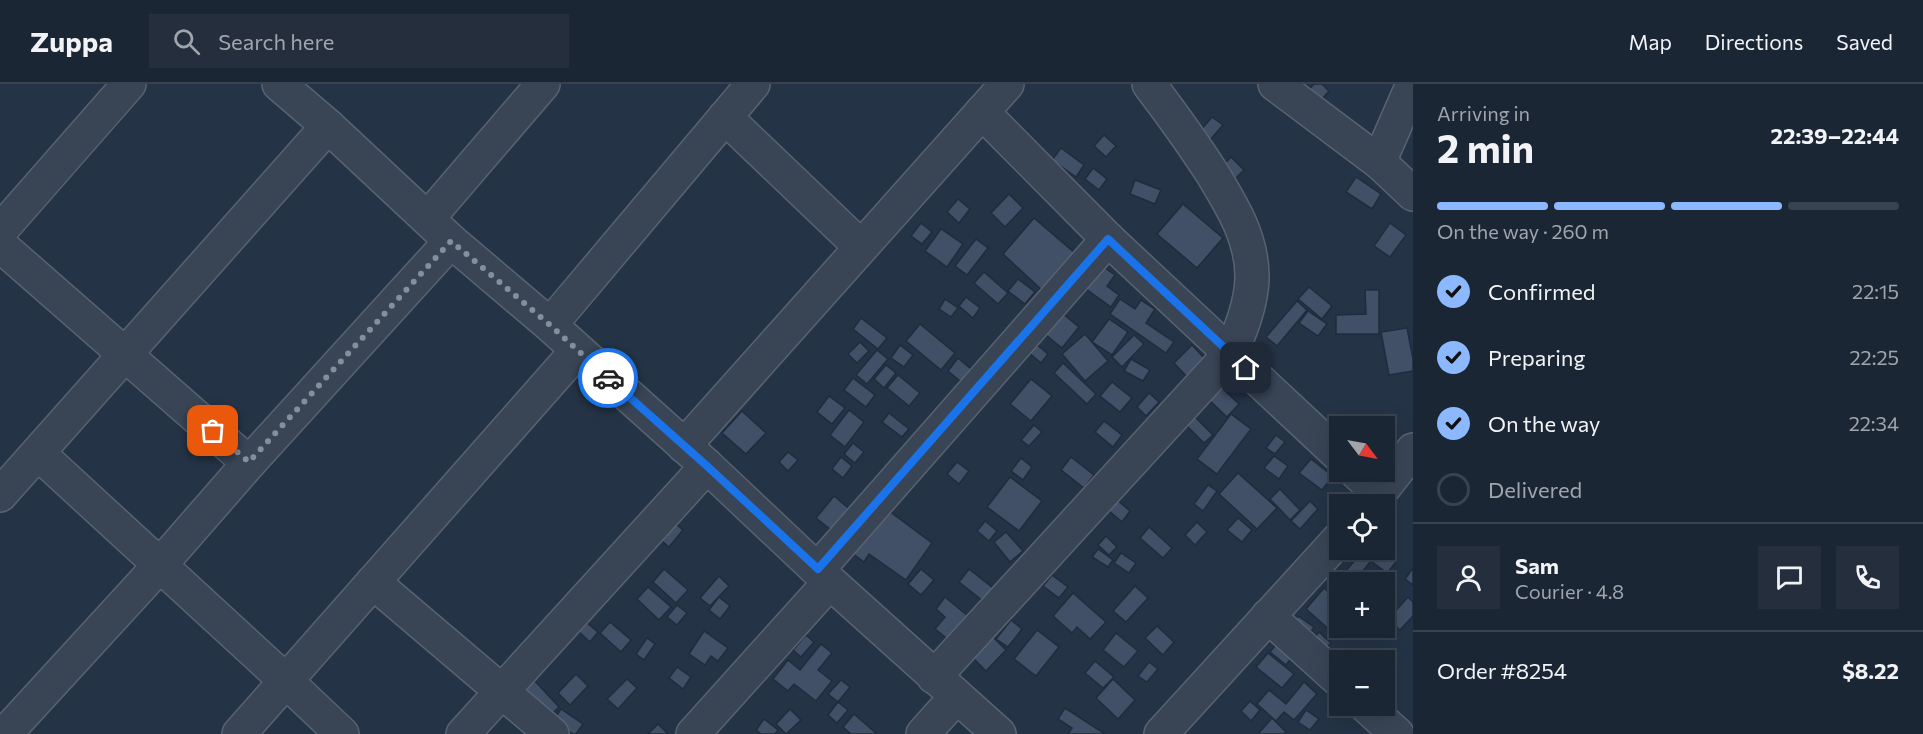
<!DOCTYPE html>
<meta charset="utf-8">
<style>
body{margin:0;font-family:Commissioner,sans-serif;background:#242e3c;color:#f1f3f6;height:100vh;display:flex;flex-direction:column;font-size:22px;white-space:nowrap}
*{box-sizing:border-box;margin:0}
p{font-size:20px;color:#a0a5ac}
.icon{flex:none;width:33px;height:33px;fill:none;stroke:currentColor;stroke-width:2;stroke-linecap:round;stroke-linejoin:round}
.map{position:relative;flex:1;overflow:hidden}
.sheet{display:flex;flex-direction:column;background:#1b2634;width:510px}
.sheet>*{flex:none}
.needle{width:39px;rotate:122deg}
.controls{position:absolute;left:1329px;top:332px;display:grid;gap:12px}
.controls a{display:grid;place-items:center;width:66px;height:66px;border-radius:0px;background:#1b2634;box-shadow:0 6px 24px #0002,0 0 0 2px #39434f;font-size:30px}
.pin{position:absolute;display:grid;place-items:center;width:51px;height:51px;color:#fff;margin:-26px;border-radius:12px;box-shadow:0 3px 9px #0006}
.courier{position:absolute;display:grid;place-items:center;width:60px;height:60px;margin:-30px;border:4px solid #1a73e8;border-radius:50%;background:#fff;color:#222;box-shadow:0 2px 8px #0007}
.head em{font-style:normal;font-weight:700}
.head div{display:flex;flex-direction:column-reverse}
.head{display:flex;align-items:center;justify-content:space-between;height:102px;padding:0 24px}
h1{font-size:39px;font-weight:700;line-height:45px}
.bar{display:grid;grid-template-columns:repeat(4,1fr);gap:9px 6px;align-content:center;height:72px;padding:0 24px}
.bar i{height:8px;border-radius:4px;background:#39434f}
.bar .on{background:#8bb8ff}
.bar p{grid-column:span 4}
.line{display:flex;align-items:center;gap:15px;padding:0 24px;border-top:2px solid #39434f}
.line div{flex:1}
.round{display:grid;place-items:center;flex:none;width:63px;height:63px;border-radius:0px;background:#242e3c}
ol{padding:0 24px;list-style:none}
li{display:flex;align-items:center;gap:18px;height:66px}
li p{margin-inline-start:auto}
li .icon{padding:6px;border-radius:50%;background:#8bb8ff;color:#111;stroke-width:4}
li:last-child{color:#a0a5ac}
li i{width:33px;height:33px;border:3px solid #39434f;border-radius:50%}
header{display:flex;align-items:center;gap:36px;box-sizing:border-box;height:84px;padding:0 30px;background:#1b2634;border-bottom:2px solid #39434f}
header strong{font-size:28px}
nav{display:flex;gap:33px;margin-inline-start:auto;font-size:21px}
.search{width:420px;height:54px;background:#242e3c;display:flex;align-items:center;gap:15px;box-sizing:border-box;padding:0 21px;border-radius:0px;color:#a0a5ac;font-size:22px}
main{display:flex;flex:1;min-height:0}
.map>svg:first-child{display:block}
.building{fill:#415066;stroke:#202c3d;stroke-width:1.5}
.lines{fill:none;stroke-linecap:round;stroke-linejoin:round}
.minor-casing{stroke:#586372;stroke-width:36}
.minor{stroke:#394555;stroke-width:33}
.done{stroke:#848f9e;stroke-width:6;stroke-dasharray:0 10.8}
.route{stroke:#1a73e8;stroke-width:8}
</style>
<header>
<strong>Zuppa</strong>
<div class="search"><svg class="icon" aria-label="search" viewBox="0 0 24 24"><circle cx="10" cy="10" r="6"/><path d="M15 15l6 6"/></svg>Search here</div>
<nav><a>Map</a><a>Directions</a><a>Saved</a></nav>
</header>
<main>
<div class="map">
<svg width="1413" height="650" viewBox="0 0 1413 650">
<rect width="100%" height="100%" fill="#243346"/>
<!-- building -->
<g class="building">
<polygon points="1314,0 1322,0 1329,7 1316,22 1304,11"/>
<polygon points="1212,33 1223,41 1210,56 1200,47"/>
<polygon points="1104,51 1116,62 1106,73 1094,62"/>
<polygon points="1061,64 1084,81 1076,93 1052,76"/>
<polygon points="1231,73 1244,86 1233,97 1220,84"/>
<polygon points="1093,84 1107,95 1099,106 1085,95"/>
<polygon points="1356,93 1381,110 1372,125 1346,108"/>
<polygon points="1135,96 1161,106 1155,120 1130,110"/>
<polygon points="1009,110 1023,124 1005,143 991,129"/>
<polygon points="958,115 970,125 959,139 947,128"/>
<polygon points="1183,120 1223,154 1197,184 1157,150"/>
<polygon points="1034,134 1076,170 1044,208 1003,170"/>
<polygon points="921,139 932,148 922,160 911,152"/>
<polygon points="1390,139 1406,151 1390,173 1374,162"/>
<polygon points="941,145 963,160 947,183 925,167"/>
<polygon points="976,155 988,164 967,191 955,182"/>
<polygon points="1102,182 1115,191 1107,202 1119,211 1111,223 1086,205"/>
<polygon points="984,188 1008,209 998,220 974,199"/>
<polygon points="1018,195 1035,208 1025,220 1008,207"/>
<polygon points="1309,203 1332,222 1322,235 1298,215"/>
<polygon points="1365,206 1379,206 1379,250 1336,250 1336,231 1366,230"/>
<polygon points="966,213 980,224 973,234 959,222"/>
<polygon points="945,215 958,224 951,233 939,225"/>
<polygon points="1120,215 1135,225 1141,216 1155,225 1146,239 1174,258 1166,269 1110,230"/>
<polygon points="1297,217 1307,226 1277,262 1266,253"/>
<polygon points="1308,227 1327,240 1318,252 1299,239"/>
<polygon points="1063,230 1079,243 1062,264 1046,251"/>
<polygon points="861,234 887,254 878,265 853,245"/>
<polygon points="1109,235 1128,248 1112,271 1092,258"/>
<polygon points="920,240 955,269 941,286 906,257"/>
<polygon points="1407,244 1413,275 1413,287 1389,291 1381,248"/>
<polygon points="1085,250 1108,277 1085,297 1062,270"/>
<polygon points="1134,251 1144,260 1122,283 1112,273"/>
<polygon points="860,258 869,267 857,279 848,270"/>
<polygon points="1035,259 1048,270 1041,279 1028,268"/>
<polygon points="900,261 913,271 904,283 891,274"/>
<polygon points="1192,261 1205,275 1187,293 1174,279"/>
<polygon points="877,266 888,275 867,300 856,291"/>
<polygon points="958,274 971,285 961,298 948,287"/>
<polygon points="1131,275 1150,286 1143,297 1124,287"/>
<polygon points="1063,279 1096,310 1087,320 1054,289"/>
<polygon points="886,281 896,289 884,304 874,295"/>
<polygon points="898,291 920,309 909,322 887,304"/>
<polygon points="853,294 875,311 866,323 844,306"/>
<polygon points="1031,295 1052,312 1031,337 1010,320"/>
<polygon points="1112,298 1132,314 1120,328 1100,312"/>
<polygon points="1220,302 1239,320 1227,333 1208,315"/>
<polygon points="1149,309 1159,318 1146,332 1137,323"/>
<polygon points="829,312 845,324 832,340 817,328"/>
<polygon points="849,326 864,338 845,363 830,351"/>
<polygon points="742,327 766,349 746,370 722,349"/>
<polygon points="889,329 909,345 902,353 882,338"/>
<polygon points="1231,330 1251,345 1217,390 1197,375"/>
<polygon points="1194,332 1213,351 1204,359 1185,340"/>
<polygon points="1104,337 1122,351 1113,363 1095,348"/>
<polygon points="1034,341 1042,348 1029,362 1021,356"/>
<polygon points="1276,351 1285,358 1275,370 1266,364"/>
<polygon points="853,359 864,368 855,379 844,370"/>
<polygon points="788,368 798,376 788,387 779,378"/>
<polygon points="1274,372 1288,382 1279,395 1264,384"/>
<polygon points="841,373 852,382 843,394 832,385"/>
<polygon points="1071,373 1094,391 1084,404 1061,386"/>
<polygon points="1021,374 1032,383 1023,396 1011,387"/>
<polygon points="1311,375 1333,392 1322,406 1299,389"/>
<polygon points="957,378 969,387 959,400 947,390"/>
<polygon points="1238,389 1277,424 1257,445 1219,410"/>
<polygon points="1010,393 1042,417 1019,447 987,423"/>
<polygon points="1208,401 1217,407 1203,427 1194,420"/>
<polygon points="1280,405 1300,426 1290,436 1270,415"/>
<polygon points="834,412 852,427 835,449 816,434"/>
<polygon points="1116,415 1130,427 1122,438 1108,426"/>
<polygon points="1310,417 1318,425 1300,445 1291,437"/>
<polygon points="885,424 932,459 906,496 869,470 864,478 844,463"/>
<polygon points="1238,434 1252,446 1242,458 1227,446"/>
<polygon points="985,437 997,447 989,457 977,447"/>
<polygon points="1197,438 1207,448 1195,461 1185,451"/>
<polygon points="676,440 683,446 669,463 662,457"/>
<polygon points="1149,443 1172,464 1163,474 1140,454"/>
<polygon points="1006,448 1023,467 1010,478 994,458"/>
<polygon points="1106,452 1117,463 1109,471 1098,461"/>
<polygon points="1098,465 1113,476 1108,483 1092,473"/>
<polygon points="1379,466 1396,478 1387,489 1371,477"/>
<polygon points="1121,469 1136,479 1129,489 1114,479"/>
<polygon points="1360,470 1370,478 1355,497 1345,488"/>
<polygon points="1413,484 1413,501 1405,495"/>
<polygon points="664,485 688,506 676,519 653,498"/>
<polygon points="921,485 934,496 921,511 908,500"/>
<polygon points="969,485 993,504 983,517 959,498"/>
<polygon points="1052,491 1068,503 1059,514 1043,502"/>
<polygon points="719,492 729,502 710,522 700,514"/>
<polygon points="1376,492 1389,501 1384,508 1384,498 1371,498"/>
<polygon points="1135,502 1148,514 1126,538 1113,527"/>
<polygon points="648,503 671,523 659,536 637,515"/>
<polygon points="1324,504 1338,517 1330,527 1340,536 1340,543 1349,544 1340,555 1306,525"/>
<polygon points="1073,509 1106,538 1090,555 1077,543 1072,549 1053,532"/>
<polygon points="719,513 730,522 720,535 709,526"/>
<polygon points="945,513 974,537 954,560 935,545 945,533 936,525"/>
<polygon points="1408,513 1413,518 1413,532 1400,546 1388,535"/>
<polygon points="677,521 687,529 677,541 667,533"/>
<polygon points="1298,532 1314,543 1306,556 1290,545"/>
<polygon points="1011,536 1022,545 1008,563 996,555"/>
<polygon points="610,538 631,556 621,568 600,549"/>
<polygon points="587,539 598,548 590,558 579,548"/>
<polygon points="1157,542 1174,558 1163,571 1145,554"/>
<polygon points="1037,546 1059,563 1036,592 1014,575"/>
<polygon points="704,547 728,564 718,577 711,572 705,581 689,570"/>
<polygon points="988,548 1006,566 986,587 968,569"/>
<polygon points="1319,548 1331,559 1320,571 1308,561"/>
<polygon points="1116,549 1138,567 1124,583 1103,566"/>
<polygon points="806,551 814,558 801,573 793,566"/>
<polygon points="647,554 655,560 644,576 636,570"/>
<polygon points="1278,558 1294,570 1286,581 1270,568"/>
<polygon points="821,560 832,569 818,586 832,597 816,617 794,600 788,607 773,595 788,576 800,586"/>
<polygon points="1268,569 1294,590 1282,604 1256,583"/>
<polygon points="1095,577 1114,593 1103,604 1085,589"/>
<polygon points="1149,578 1158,585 1147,598 1138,592"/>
<polygon points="677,583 691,593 683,605 669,594"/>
<polygon points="576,590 588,602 570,621 558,609"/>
<polygon points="627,595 637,604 618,625 607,615"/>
<polygon points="1113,595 1135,616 1118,635 1096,614"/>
<polygon points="534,596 559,623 549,633 524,606"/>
<polygon points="841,596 850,603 838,618 828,610"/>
<polygon points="1304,598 1317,610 1294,636 1284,628 1276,637 1257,620 1269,606 1286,620"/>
<polygon points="1384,607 1396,619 1386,628 1384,621"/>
<polygon points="1250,617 1260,626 1251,637 1241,627"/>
<polygon points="838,618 848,626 837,639 828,631"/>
<polygon points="1065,624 1105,650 1068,650 1072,644 1058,635"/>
<polygon points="561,625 583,640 576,650 573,650 553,637"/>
<polygon points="790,625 801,636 786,650 776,640"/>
<polygon points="1306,626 1319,635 1310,646 1298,638"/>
<polygon points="854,630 877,650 851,650 843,643"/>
<polygon points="1272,634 1286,648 1284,650 1258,650"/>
<polygon points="764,635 778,646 775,650 761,650 756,646"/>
<polygon points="658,640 668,650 648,650"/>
</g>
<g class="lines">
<defs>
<g id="minor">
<polyline points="279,0 328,42 451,157 550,241 707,382 830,498 999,650"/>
<polyline points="1275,0 1379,78 1413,110"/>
<polyline points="982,28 1108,155 1340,372"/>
<polyline points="725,33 861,163"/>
<polyline points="1379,78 1413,0"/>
<polyline points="428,134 543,0"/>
<polyline points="0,147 129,0"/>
<polyline points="0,161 249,379"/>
<polyline points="550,241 753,0"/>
<polyline points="684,362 1007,0"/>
<polyline points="38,369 286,597 342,650"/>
<polyline points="1355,387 1380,410"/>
<polyline points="0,411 328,42"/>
<polyline points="1371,420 1413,366"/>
<polyline points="818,485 1108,155"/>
<polyline points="373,498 552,650"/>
<polyline points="1268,532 1340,597"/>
<path d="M934 593 1231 269C1241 245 1251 221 1252 195 1253 155 1232 122 1212 89 1192 58 1171 29 1149 0"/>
<polyline points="1365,621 1397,650"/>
<polyline points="5,650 160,481 249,379 451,157"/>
<polyline points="239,650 577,267"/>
<polyline points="463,650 707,382"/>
<polyline points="693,650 830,498"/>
<polyline points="923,650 956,613"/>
<polyline points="1161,650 1340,454"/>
</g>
</defs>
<!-- minor casing -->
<use href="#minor" class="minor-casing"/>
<!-- minor -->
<use href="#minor" class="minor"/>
</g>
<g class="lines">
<!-- done -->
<polyline class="done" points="213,347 249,378 451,157 550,241 608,294"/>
<!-- route -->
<polyline class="route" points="608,294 707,382 818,485 1108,155 1246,284"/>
</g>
</svg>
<div class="controls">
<a><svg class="needle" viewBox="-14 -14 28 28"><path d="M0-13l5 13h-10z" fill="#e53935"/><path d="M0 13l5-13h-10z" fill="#a0a5ac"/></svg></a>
<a><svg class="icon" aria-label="locate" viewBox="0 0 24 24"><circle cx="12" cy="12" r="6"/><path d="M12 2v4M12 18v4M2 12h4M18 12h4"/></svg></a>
<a>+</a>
<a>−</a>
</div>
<div class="pin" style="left:213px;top:347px;background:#ea580c"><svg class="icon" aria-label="bag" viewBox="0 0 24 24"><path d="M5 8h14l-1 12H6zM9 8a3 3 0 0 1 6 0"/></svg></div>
<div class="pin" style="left:1246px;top:284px;background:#1f2937"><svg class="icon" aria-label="home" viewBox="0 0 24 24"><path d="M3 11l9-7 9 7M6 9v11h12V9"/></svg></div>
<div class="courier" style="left:608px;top:294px"><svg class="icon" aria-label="car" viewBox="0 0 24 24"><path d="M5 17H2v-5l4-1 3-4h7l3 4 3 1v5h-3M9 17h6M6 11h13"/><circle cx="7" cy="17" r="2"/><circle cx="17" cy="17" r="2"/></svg></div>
</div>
<section class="sheet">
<div class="head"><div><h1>2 min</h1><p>Arriving in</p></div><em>22:39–22:44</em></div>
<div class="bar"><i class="on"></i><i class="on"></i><i class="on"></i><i></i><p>On the way · 260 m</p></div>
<ol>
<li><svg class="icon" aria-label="check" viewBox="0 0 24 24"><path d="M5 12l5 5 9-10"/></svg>Confirmed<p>22:15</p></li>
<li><svg class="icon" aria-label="check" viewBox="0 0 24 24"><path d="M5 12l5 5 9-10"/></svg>Preparing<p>22:25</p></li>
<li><svg class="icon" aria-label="check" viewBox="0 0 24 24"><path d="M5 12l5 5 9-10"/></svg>On the way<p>22:34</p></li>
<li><i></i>Delivered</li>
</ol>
<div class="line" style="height:108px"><a class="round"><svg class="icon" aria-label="person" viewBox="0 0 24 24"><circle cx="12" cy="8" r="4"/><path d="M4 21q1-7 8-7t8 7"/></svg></a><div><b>Sam</b><p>Courier · 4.8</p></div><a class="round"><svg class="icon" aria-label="chat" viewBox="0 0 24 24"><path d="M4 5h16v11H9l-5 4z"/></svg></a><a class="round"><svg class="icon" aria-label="phone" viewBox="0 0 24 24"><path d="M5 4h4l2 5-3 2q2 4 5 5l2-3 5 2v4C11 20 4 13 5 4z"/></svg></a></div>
<div class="line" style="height:78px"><div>Order #8254</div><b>$8.22</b></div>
</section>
</main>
